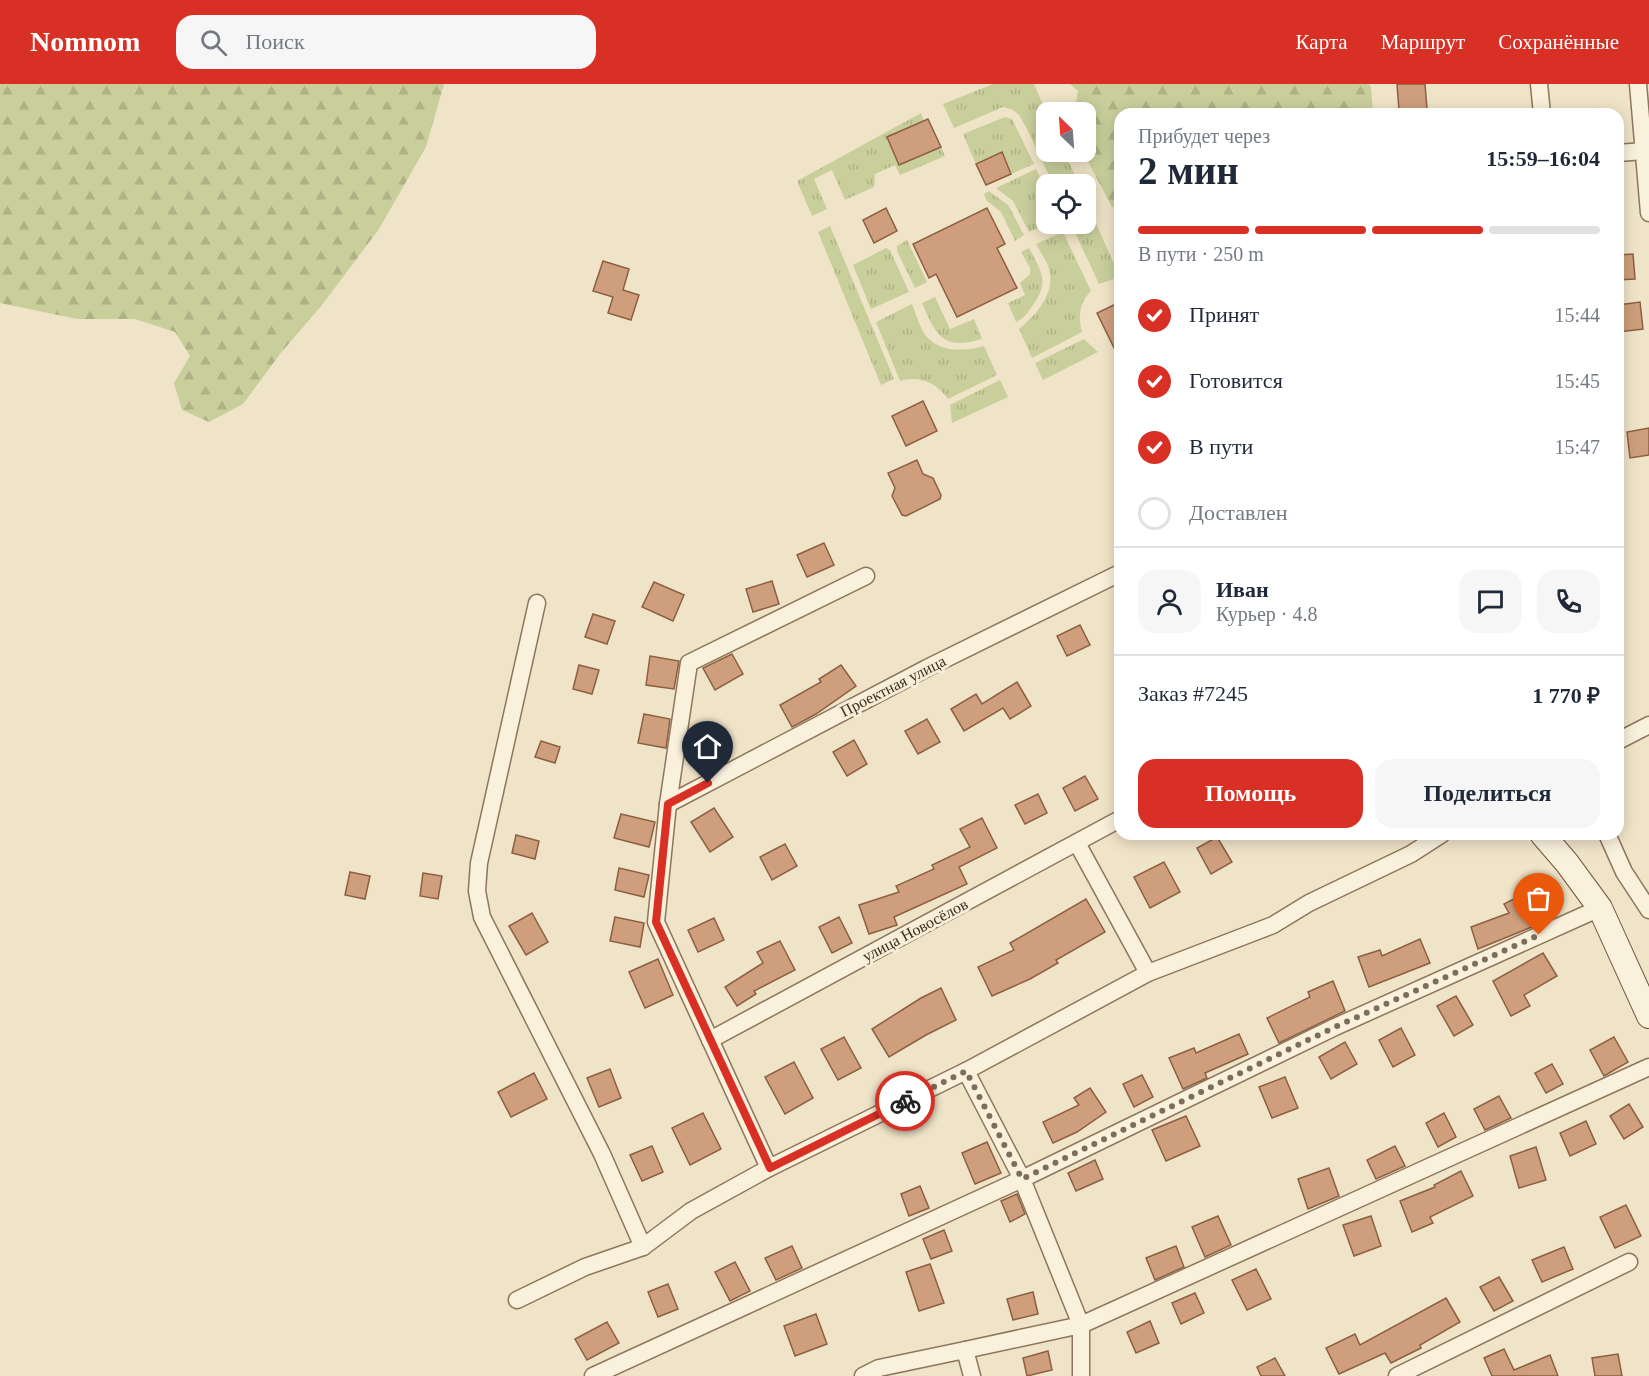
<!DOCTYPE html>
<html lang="ru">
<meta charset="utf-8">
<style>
body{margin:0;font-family:"Times New Roman",serif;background:#f6f6f7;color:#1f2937;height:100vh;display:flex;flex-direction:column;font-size:22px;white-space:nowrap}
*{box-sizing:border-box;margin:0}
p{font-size:20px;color:#747a83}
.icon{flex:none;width:33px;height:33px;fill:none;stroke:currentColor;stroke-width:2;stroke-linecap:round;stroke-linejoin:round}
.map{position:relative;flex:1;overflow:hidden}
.sheet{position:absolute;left:1114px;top:24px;width:510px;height:732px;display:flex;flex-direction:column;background:#fff;border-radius:18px;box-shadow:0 3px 15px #0003}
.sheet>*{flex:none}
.needle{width:39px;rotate:335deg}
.fabs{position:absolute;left:1036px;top:18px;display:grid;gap:12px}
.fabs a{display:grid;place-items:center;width:60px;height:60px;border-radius:12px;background:#fff;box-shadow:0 3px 15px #0003;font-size:30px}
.pin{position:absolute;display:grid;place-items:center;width:51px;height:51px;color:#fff;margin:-62px -26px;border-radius:50% 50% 50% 0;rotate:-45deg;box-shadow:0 0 6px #0007}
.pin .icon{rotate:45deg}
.courier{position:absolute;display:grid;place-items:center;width:60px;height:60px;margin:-30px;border:4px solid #d93025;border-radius:50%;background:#fff;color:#222;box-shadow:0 2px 8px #0007}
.summary em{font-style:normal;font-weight:800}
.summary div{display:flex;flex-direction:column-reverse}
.summary{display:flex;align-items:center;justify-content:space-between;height:102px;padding:0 24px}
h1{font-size:39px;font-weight:800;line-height:45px}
.bar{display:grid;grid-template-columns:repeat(4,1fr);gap:9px 6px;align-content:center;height:72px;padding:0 24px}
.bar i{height:8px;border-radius:4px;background:#e0e1e3}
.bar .on{background:#d93025}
.bar p{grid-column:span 4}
.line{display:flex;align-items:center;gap:15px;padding:0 24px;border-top:2px solid #e0e1e3}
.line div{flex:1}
.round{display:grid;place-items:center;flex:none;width:63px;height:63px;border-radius:18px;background:#f6f6f7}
ol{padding:0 24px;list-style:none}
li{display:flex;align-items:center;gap:18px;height:66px}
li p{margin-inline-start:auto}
li .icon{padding:6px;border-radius:50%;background:#d93025;color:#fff;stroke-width:4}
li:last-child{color:#747a83}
li i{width:33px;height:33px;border:3px solid #e0e1e3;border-radius:50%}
.primary-button{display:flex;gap:12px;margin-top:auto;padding:12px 24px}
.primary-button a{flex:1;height:69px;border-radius:18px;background:#d93025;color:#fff;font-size:24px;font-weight:800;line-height:69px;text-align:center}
.primary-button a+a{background:#f6f6f7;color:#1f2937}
header{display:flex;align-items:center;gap:36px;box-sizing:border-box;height:84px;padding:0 30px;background:#d93025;color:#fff}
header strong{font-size:28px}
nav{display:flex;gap:33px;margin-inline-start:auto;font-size:21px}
.search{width:420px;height:54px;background:#f6f6f7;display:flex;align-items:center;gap:15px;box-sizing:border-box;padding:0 21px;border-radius:18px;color:#747a83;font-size:22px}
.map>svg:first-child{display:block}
.grass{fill:url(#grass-tufts)}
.forest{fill:url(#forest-firs)}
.building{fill:#cf9f7d;stroke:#8d5f41;stroke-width:1.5}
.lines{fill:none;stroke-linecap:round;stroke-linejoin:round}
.street-casing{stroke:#8d765c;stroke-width:19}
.secondary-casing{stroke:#6f573f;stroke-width:26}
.street{stroke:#faf1dc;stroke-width:16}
.secondary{stroke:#faf1dc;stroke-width:24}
.done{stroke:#7c6e5b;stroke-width:6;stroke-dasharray:0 10.8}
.route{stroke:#d93025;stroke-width:8}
.labels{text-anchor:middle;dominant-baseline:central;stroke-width:6;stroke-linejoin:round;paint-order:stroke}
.street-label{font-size:16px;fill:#3d2e20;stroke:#f7eed8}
</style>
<header>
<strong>Nomnom</strong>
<div class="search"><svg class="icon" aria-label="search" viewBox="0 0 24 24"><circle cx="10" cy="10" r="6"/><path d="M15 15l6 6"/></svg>Поиск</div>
<nav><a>Карта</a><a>Маршрут</a><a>Сохранённые</a></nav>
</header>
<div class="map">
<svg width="1649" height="1292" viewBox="0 0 1649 1292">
<defs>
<pattern id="grass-tufts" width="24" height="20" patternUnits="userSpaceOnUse" patternTransform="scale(1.5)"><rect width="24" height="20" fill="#c9cf9b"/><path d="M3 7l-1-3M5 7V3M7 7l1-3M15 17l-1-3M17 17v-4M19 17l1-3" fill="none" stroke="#aeb285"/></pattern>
<pattern id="forest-firs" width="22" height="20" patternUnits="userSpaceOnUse" patternTransform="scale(1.5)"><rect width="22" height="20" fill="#c9cf9b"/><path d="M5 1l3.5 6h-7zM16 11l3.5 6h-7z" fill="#aeb285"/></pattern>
</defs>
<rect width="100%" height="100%" fill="#f0e4c8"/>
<!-- grass -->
<g class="grass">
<polygon points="993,0 1034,0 1047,30 1047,68 1064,68 1079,100 1053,100 1028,47 1019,31 1013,26 1003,23 954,44 943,20"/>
<polygon points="921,29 924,37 887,53 899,81 941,63 945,72 900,91 895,81 875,90 874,103 845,116 832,86 814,95 827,125 812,132 797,97"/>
<polygon points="1005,33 1012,35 1034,80 1011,90 1001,68 976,80 963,50"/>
<polygon points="1036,85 1047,108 1047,140 1029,148 1013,117 996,104"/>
<polygon points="989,107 1008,121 1024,151 1015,157 1001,128 987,117 984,110"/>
<polygon points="1086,117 1120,193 1099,200 1071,140 1086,140"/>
<polygon points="830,142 894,295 881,301 818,148"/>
<path d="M1063 148 1091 207C1079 219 1078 232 1082 248L1032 274 1019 245C1036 231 1056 209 1049 185 1047 177 1040 168 1036 160Z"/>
<polygon points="907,156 927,198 915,204 897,167 897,162"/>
<polygon points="886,164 890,166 909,208 871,225 853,181"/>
<path d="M1029 164C1041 187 1050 198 1033 221 1028 228 1024 235 1016 238L1008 219 1025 211 1020 199 1030 190V184L1021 168Z"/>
<path d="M935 213 950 245 974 235 982 255C942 267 936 251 922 219Z"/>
<path d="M912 220C916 230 921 248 929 255 944 269 966 267 984 262L997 291 948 315C937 299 920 291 900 297L876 238Z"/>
<polygon points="1084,255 1098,268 1043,296 1035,279"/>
<polygon points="1000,296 1008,313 952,339 950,321"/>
</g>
<!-- forest -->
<g class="forest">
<polygon points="0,0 444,0 426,63 379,145 322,221 280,270 243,320 209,338 182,326 174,299 190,272 175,248 135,235 77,235 0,219"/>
<polygon points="1070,0 1369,0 1371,3 1373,30 1120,30 1120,125 1112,123 1083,68 1086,68 1086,28 1074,28 1078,7"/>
</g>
<!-- building -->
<g class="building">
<polygon points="1397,0 1425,0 1427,25 1399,27"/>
<polygon points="928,35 941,63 899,81 887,53"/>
<polygon points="1002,68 1011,90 986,101 976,80"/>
<polygon points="886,124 897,147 874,159 863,136"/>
<polygon points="987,124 1005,160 997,164 1017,204 957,233 936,190 929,194 913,160"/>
<polygon points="1633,170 1635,195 1618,196 1618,171"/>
<polygon points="603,177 629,185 623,206 639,211 631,236 608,229 613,213 593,207"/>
<polygon points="1120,218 1120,276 1097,229"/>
<polygon points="1640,218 1643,245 1618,248 1618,221"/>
<polygon points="923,317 937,347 906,362 892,332"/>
<polygon points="1649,344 1649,371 1630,374 1627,348"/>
<polygon points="917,376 923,390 933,394 941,411 940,415 906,432 902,431 892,412 895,404 888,389"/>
<polygon points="824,459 834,481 807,493 797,471"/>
<polygon points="772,497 779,520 753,528 746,505"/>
<polygon points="654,498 684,511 673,537 642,523"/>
<polygon points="593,530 615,537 607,560 585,553"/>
<polygon points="1080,541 1090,561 1067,572 1057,552"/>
<polygon points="732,570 743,590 715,606 703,584"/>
<polygon points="650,572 679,577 674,605 646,601"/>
<polygon points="579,581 599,586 592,610 573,605"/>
<polygon points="841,581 856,602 816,630 792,643 780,621 821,598 819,595"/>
<polygon points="1017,598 1031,622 1010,635 1003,624 964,647 951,625 976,610 982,620"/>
<polygon points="644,630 670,635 666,664 638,659"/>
<polygon points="927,635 940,658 918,670 905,647"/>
<polygon points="854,656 867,680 847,692 833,668"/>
<polygon points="541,657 560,663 555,679 535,673"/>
<polygon points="1085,692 1098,715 1075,727 1063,704"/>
<polygon points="1038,710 1047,729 1025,740 1015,721"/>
<polygon points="714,724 733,753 710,768 691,738"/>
<polygon points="621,730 655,738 649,763 614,754"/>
<polygon points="982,734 997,764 959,783 967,800 894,833 897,841 869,850 859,821 899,808 896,802 934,785 932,781 970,763 960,745"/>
<polygon points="516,751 539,757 535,775 512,769"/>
<polygon points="1217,753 1232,778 1211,790 1197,764"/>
<polygon points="785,760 797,782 772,796 760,773"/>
<polygon points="1164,778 1180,808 1150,824 1134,793"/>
<polygon points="619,784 649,791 644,813 615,806"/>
<polygon points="350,788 370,792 365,815 345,811"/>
<polygon points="423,789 442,792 438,815 420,812"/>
<polygon points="1523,810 1539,840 1478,865 1471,843 1509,829 1504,820"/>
<polygon points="1086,815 1105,848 1056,876 1058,879 1030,895 992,912 978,883 1014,866 1010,859"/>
<polygon points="532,829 548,858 526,871 509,842"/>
<polygon points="615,833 644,839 640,863 610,857"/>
<polygon points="839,833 852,859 832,869 819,843"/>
<polygon points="714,834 724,856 698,868 688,846"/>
<polygon points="1420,855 1430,879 1369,903 1358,873 1380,866 1382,872"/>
<polygon points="780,857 795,886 754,907 756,910 737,922 725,903 763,879 757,868"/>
<polygon points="1543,869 1557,892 1524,911 1530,922 1511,932 1493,897"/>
<polygon points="658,875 673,911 645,924 629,888"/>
<polygon points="1333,897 1345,927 1279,959 1267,934 1310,913 1308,908"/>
<polygon points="941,904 956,936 926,951 889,973 872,945 921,914"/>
<polygon points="1456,912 1473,941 1454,952 1437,922"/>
<polygon points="1401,944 1415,971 1393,983 1379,956"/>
<polygon points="1239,950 1248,970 1205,989 1207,994 1183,1005 1169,974 1194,964 1196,969"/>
<polygon points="844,953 861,984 838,996 821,965"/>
<polygon points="1614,953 1628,978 1604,992 1590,966"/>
<polygon points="1345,958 1357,980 1331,995 1319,973"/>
<polygon points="794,978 813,1014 785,1030 765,993"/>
<polygon points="1552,980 1563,1000 1546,1009 1535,989"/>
<polygon points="610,985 621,1014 599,1023 587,994"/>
<polygon points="534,989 547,1015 511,1033 498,1008"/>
<polygon points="1142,991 1153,1013 1134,1023 1123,1000"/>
<polygon points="1285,993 1298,1024 1272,1034 1259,1003"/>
<polygon points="1090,1004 1106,1028 1077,1048 1053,1059 1043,1038 1079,1021 1074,1014"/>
<polygon points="1499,1012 1511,1034 1485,1046 1474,1025"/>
<polygon points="1629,1020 1643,1043 1624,1055 1610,1032"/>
<polygon points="703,1029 721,1065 690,1081 672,1044"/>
<polygon points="1444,1029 1456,1053 1438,1063 1426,1039"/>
<polygon points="1186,1032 1200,1062 1166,1077 1152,1046"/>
<polygon points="1586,1037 1596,1060 1570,1072 1560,1049"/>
<polygon points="987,1058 1001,1089 975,1100 962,1069"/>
<polygon points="652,1062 663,1088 642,1097 630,1071"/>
<polygon points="1395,1062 1405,1082 1376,1095 1367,1076"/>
<polygon points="1536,1063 1546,1096 1519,1104 1510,1072"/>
<polygon points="1095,1076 1103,1095 1076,1107 1068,1089"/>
<polygon points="1329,1084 1339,1112 1308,1125 1298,1095"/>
<polygon points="1461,1087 1473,1112 1430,1133 1433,1139 1412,1148 1400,1117 1435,1103 1434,1101"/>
<polygon points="920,1102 929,1124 909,1132 901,1110"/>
<polygon points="1017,1110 1025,1130 1010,1138 1001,1117"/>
<polygon points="1626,1121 1641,1152 1615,1164 1600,1133"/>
<polygon points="1218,1132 1231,1161 1205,1173 1192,1143"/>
<polygon points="1371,1132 1381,1162 1354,1172 1343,1141"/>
<polygon points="944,1146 952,1167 931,1175 923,1155"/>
<polygon points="792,1162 802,1184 776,1196 765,1174"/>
<polygon points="1176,1162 1184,1183 1155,1196 1146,1174"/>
<polygon points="1564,1163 1573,1185 1542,1198 1532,1176"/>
<polygon points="735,1178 750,1207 730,1217 715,1188"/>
<polygon points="930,1180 944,1219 919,1227 906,1188"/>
<polygon points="1256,1185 1271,1215 1247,1226 1232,1196"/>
<polygon points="1499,1193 1513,1217 1494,1227 1480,1203"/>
<polygon points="668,1200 678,1225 658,1233 648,1208"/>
<polygon points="1033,1208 1038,1230 1013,1236 1007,1215"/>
<polygon points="1195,1209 1204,1229 1181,1240 1172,1219"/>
<polygon points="1446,1214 1460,1238 1420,1261 1421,1264 1391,1279 1385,1269 1339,1290 1326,1264 1355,1250 1360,1261"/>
<polygon points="816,1230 827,1260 795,1272 784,1242"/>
<polygon points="1150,1237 1159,1259 1136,1269 1127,1248"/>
<polygon points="607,1238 619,1259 587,1276 575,1255"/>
<polygon points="1504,1265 1514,1286 1550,1271 1558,1292 1492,1292 1484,1274"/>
<polygon points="1048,1267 1052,1286 1027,1292 1023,1274"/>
<polygon points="1618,1270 1622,1292 1595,1292 1592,1274"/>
<polygon points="1275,1274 1285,1292 1261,1292 1257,1283"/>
</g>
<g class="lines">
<defs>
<g id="street">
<polyline points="1539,0 1542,30"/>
<polyline points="1638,0 1649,129"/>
<polyline points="1618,69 1644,67"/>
<polyline points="866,492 689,579 668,720 656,838 769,1084 966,987 1148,889 1273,841 1309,819 1411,770 1442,750"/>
<polyline points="537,519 479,779 477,807 482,833 602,1070 643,1163"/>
<polyline points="1618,657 1649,641"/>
<polyline points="668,720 927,584 1120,489"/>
<polyline points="1607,750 1624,788 1649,826"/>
<polyline points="1077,759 1148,889"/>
<polyline points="710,956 1120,735"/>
<polyline points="966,987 1022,1095 1081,1241 1649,983"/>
<polyline points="517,1216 585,1183 643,1163 691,1127 769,1084"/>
<polyline points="965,1266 1081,1241 1081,1292"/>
<polyline points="593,1292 1022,1095 1335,943 1600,824"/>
<polyline points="863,1292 879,1284 965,1266 972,1292"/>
<polyline points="1397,1292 1629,1178"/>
</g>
<polyline id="secondary" points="1542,750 1567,779 1600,824 1649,932"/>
</defs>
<!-- street casing -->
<use href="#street" class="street-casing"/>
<!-- secondary casing -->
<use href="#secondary" class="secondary-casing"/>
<!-- street -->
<use href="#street" class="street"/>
<!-- secondary -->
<use href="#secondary" class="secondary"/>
</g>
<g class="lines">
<!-- done -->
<polyline class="done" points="905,1017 966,987 1022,1095 1335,943 1539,851"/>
<!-- route -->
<polyline class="route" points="708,699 668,720 656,838 770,1084 905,1017"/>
</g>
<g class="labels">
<!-- street labels -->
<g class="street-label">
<text transform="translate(893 602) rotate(-27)">Проектная улица</text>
<text transform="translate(915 846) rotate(-28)">улица Новосёлов</text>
</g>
</g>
</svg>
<div class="fabs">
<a><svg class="needle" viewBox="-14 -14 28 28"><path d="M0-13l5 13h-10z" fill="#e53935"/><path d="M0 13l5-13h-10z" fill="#747a83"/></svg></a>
<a><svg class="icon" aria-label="locate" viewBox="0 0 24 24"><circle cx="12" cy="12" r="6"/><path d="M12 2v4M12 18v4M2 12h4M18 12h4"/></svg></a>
</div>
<div class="pin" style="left:1539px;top:851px;background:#ea580c"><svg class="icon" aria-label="bag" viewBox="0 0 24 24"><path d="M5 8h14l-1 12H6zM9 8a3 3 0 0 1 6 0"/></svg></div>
<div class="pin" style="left:708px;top:699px;background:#1f2937"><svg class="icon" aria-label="home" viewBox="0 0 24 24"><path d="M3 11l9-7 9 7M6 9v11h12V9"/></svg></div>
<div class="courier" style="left:905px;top:1017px"><svg class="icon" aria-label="bike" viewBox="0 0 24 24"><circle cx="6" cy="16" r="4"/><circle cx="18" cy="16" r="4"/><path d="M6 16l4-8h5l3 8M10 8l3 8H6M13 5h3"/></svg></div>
<section class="sheet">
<div class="summary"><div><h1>2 мин</h1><p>Прибудет через</p></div><em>15:59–16:04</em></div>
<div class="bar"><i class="on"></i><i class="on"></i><i class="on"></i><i></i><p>В пути · 250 m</p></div>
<ol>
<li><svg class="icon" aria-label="check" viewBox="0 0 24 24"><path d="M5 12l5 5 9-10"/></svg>Принят<p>15:44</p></li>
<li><svg class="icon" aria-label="check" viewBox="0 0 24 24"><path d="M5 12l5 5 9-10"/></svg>Готовится<p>15:45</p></li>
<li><svg class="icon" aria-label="check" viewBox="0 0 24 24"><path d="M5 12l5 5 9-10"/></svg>В пути<p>15:47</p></li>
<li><i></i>Доставлен</li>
</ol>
<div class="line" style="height:108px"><a class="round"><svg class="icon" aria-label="person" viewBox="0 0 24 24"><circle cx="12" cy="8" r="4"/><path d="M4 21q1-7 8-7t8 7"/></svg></a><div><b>Иван</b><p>Курьер · 4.8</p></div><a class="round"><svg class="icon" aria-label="chat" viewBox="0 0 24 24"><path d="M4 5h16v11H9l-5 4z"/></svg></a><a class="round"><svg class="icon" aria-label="phone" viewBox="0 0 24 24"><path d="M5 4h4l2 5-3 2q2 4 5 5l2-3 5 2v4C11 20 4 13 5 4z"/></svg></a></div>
<div class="line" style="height:78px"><div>Заказ #7245</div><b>1 770 ₽</b></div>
<div class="primary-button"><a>Помощь</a><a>Поделиться</a></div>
</section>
</div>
